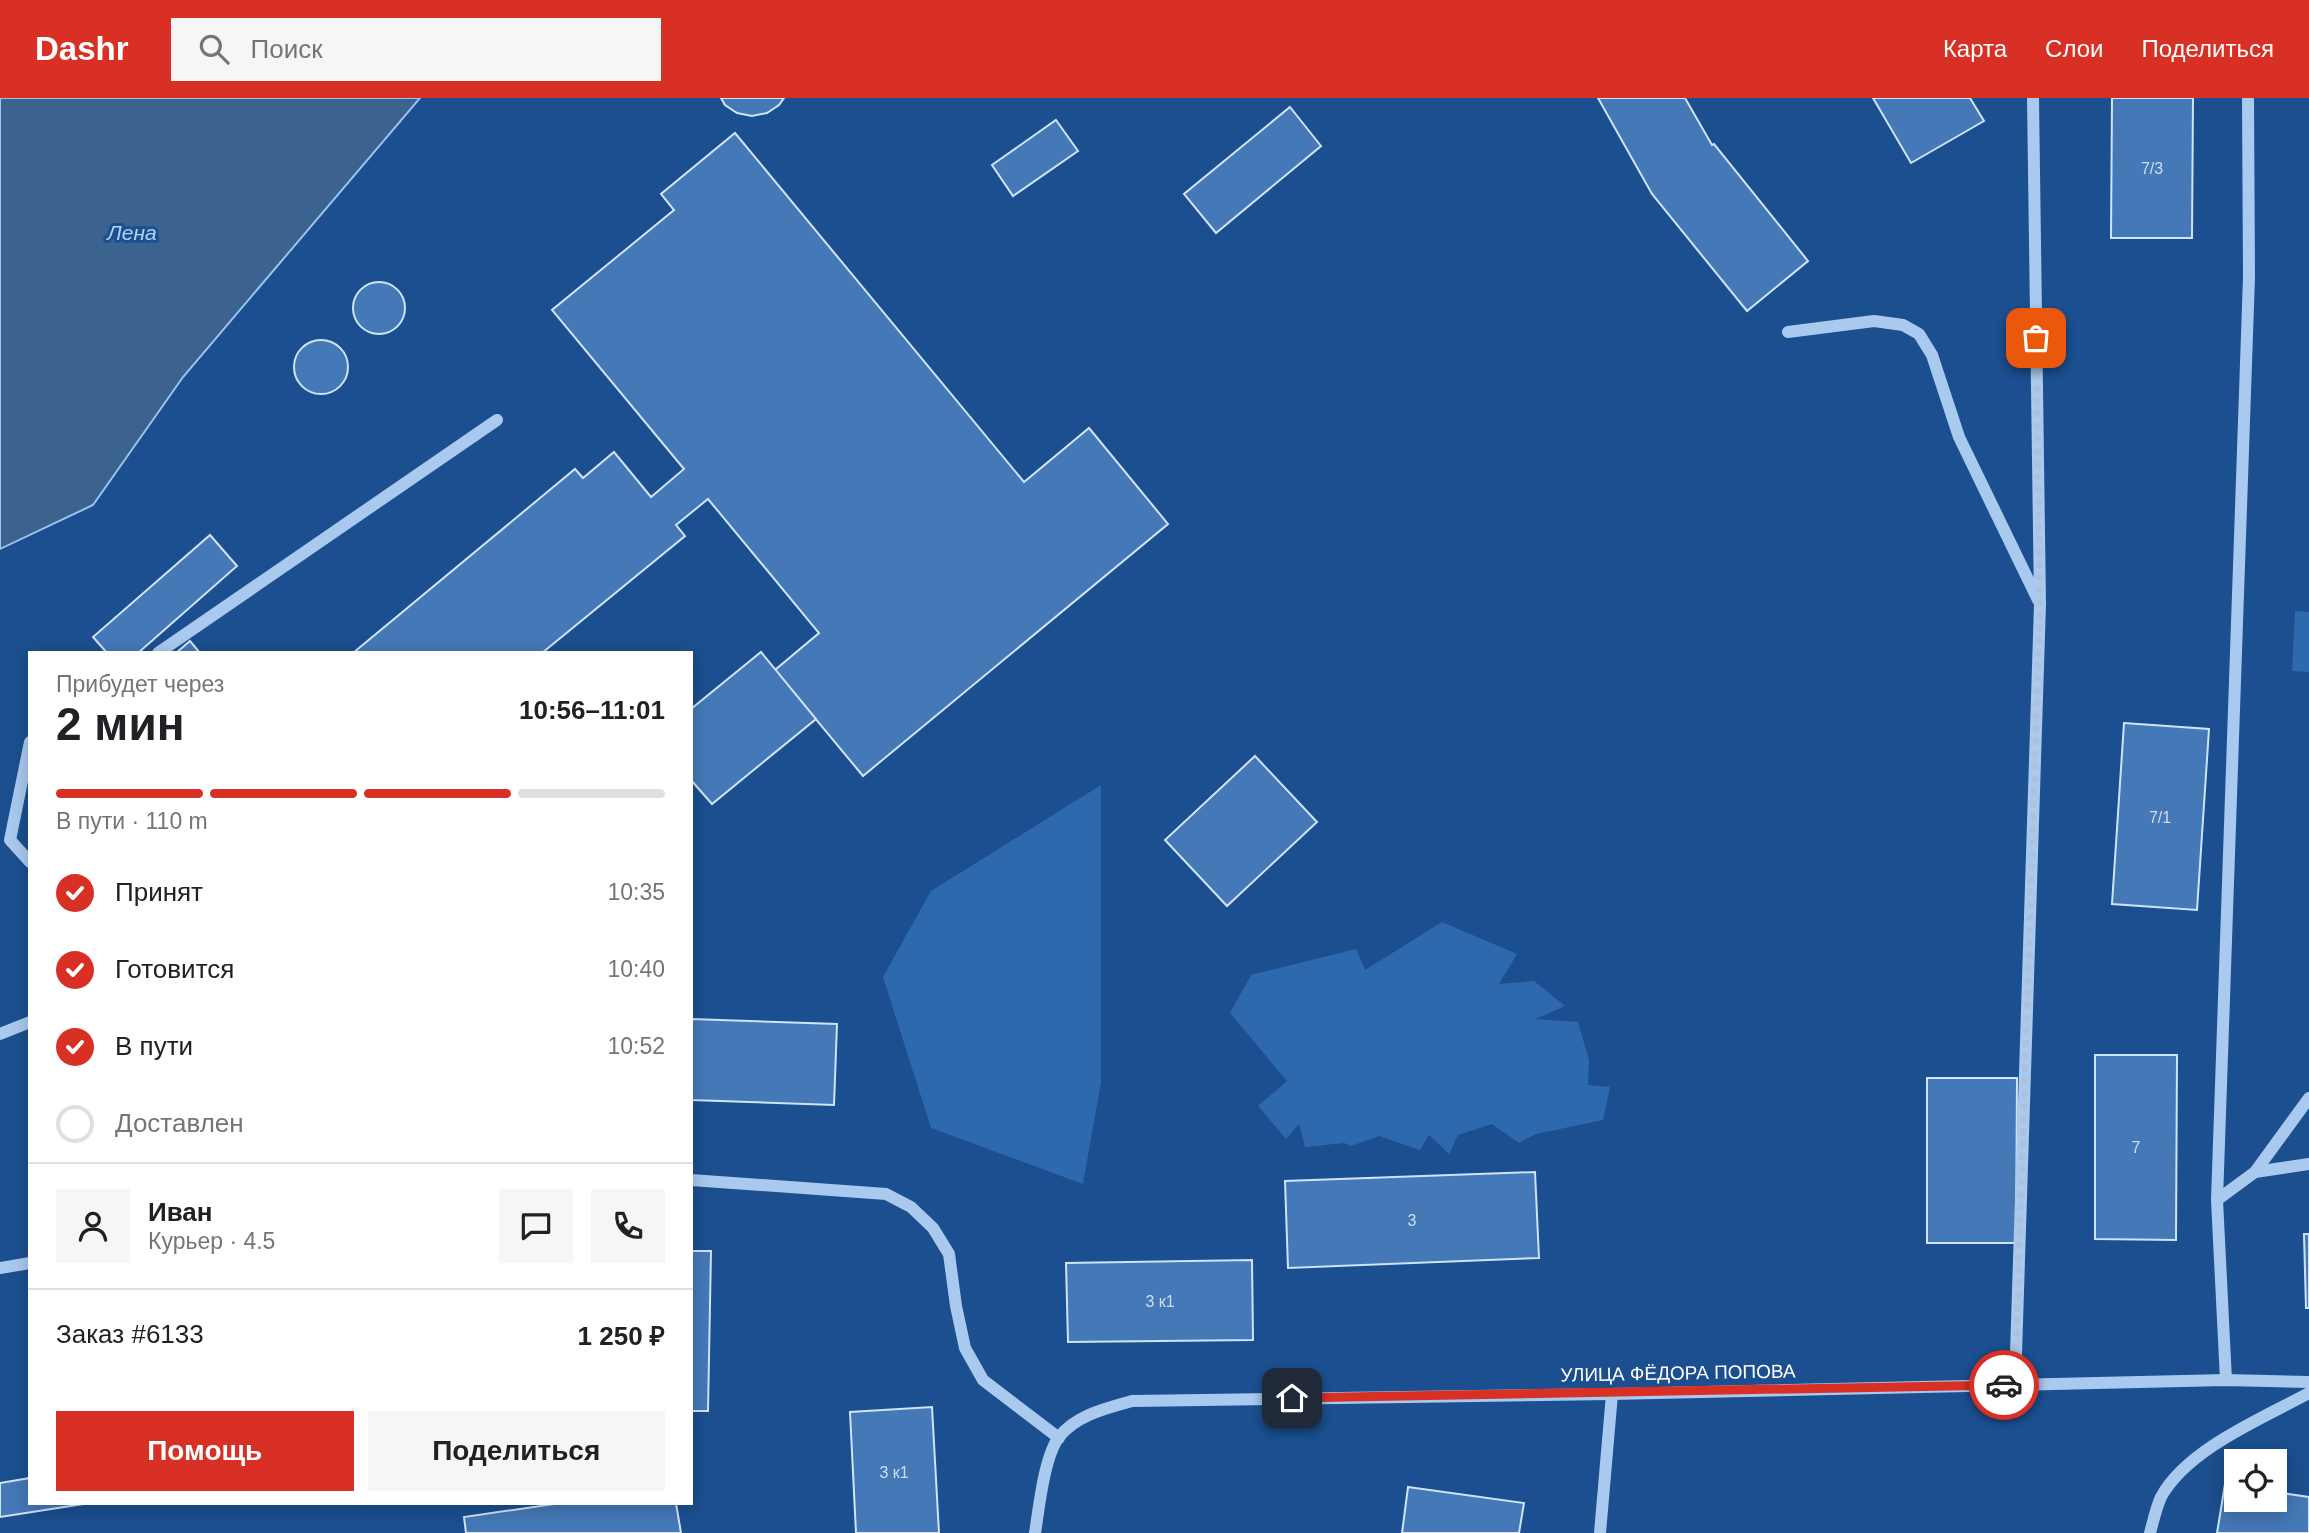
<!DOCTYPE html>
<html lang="ru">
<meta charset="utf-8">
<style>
body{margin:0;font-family:Helvetica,sans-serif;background:#f6f6f6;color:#202124;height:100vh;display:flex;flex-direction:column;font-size:26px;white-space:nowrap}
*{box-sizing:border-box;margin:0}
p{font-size:23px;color:#757577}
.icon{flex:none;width:38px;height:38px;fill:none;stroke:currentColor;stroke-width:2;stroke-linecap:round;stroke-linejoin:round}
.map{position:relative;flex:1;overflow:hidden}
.details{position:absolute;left:28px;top:553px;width:665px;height:854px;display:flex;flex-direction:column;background:#fff;border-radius:0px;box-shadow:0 4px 18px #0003}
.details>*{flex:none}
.buttons{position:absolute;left:2224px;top:1351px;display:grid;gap:14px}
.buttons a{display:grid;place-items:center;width:63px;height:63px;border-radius:0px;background:#fff;box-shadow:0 4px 18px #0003;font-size:35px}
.pin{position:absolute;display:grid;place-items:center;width:60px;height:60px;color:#fff;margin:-30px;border-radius:14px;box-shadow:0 4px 10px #0006}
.courier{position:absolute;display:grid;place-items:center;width:70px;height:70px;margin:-35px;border:5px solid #d93025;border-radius:50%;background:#fff;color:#222;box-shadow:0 2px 9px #0007}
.head em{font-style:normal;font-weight:800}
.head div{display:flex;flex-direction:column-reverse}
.head{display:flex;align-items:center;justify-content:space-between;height:119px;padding:0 28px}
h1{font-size:46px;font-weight:800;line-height:52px}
.bar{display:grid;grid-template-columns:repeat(4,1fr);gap:10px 7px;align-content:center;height:84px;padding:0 28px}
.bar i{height:9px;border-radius:5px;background:#e0e0e0}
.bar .on{background:#d93025}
.bar p{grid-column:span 4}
.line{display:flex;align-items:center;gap:18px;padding:0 28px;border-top:2px solid #e0e0e0}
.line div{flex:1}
.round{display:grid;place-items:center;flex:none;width:74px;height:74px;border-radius:0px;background:#f6f6f6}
ol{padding:0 28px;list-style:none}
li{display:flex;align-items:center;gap:21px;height:77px}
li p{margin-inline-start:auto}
li .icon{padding:7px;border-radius:50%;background:#d93025;color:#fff;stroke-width:4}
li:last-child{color:#757577}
li i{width:38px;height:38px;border:4px solid #e0e0e0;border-radius:50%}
.action{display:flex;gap:14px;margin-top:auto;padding:14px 28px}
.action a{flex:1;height:80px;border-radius:0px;background:#d93025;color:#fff;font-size:28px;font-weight:800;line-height:80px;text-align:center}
.action a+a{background:#f6f6f6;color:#202124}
header{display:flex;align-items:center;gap:42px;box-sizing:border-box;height:98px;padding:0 35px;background:#d93025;color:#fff}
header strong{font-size:33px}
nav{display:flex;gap:38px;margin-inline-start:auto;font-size:24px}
.search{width:490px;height:63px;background:#f6f6f6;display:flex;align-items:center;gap:18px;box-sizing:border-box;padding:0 24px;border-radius:0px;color:#757577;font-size:26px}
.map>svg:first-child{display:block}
.green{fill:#2e69ad}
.water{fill:#3c6290;stroke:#9cc4f0;stroke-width:2}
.building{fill:#4478b7;stroke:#cfe3fa;stroke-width:2}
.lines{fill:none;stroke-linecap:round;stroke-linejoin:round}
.minor{stroke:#a9c9ee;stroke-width:12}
.done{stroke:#afc1d8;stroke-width:7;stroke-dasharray:0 12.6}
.route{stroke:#d93025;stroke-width:9}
.labels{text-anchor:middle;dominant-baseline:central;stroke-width:6;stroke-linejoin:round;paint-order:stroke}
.number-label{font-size:16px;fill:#d0dded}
.street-label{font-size:19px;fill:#fff;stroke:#1b4f8f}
.water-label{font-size:21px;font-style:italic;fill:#b5d3f5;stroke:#1b4f8f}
</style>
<header>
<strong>Dashr</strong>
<div class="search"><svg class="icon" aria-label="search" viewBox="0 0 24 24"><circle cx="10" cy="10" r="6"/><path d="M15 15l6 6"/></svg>Поиск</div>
<nav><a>Карта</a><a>Слои</a><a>Поделиться</a></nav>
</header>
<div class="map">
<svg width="2309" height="1435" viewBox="0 0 2309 1435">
<rect width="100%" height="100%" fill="#1b4f8f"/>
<!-- green -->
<g class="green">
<polygon points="2295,513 2309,514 2309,574 2292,573"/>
<polygon points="1101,687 1101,984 1083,1086 931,1030 883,879 931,793"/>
<polygon points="1442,824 1517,856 1499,886 1534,883 1565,908 1536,921 1578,924 1589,962 1588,987 1610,989 1603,1022 1536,1036 1519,1045 1492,1026 1458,1037 1449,1056 1429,1037 1420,1052 1379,1038 1351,1048 1344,1045 1305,1049 1299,1026 1286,1041 1258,1008 1287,983 1230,915 1251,877 1356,851 1365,872"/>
</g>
<!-- water -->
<polygon class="water" points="0,0 420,0 183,279 93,407 0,451"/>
<!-- building -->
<g class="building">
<polygon points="721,0 784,0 779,7 767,15 752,18 737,15 725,7"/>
<polygon points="1598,0 1685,0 1712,47 1714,46 1808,163 1747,213 1652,96"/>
<polygon points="1873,0 1970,0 1984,23 1911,65"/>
<polygon points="2112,0 2193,0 2192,140 2111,140"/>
<polygon points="1290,9 1321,48 1216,135 1184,96"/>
<polygon points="1056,22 1078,53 1013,98 992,67"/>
<polygon points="735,35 1024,384 1089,330 1168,426 863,678 775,572 819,535 708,401 676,427 685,438 542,555 353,555 575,371 583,380 614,354 651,399 684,371 552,212 674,112 661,96"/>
<circle cx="379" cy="210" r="26"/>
<circle cx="321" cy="269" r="27"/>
<polygon points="210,437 237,468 138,555 107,555 93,539"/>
<polygon points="190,543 200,555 176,555"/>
<polygon points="761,554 816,621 712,706 691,682 691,611"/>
<polygon points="2124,625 2209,631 2197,812 2112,806"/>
<polygon points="1255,658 1317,724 1227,808 1165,742"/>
<polygon points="691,921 837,926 834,1007 691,1002"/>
<polygon points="2095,957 2177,957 2176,1142 2095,1141"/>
<polygon points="1927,980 2017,980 2016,1145 1927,1145"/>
<polygon points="1535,1074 1539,1160 1288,1170 1285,1083"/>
<polygon points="2304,1136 2309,1136 2309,1210 2306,1210"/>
<polygon points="691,1153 711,1153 708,1313 691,1313"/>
<polygon points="1252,1162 1253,1242 1068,1244 1066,1165"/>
<polygon points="932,1309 939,1435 856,1435 850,1314"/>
<polygon points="30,1380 30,1405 90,1405 0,1419 0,1385"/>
<polygon points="2225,1386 2236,1388 2236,1402 2275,1402 2275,1394 2309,1399 2309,1435 2217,1435"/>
<polygon points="1408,1389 1524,1405 1519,1435 1402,1435"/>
<polygon points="561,1405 676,1405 681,1435 466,1435 464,1419"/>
</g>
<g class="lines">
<!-- minor -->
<g class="minor">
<polyline points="1788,234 1874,223 1903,227 1919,236 1932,257 1959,339 2038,502"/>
<polyline points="158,555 497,322"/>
<polyline points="30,644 10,742 30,764"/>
<polyline points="0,936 30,924"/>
<polyline points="2255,1074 2309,1000"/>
<polyline points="691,1082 886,1096 911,1109 933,1130 949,1156 956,1208 965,1250 983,1282 1059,1340"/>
<polyline points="2217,1102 2255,1074 2309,1066"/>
<polyline points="0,1170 30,1165"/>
<polyline points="2226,1282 2217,1102 2249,179 2248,0"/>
<polyline points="2015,1287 2040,506 2033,0"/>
<path d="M1035 1435C1039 1410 1044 1359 1059 1339 1076 1317 1107 1310 1132 1303L1612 1296 2226 1282 2309 1284"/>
<polyline points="1600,1435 1612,1296"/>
<path d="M2150 1435C2153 1424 2156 1410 2161 1399 2187 1351 2263 1320 2309 1295"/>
</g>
</g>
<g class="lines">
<!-- done -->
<polyline class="done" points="2004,1287 2015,1287 2040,506 2036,240"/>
<!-- route -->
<polyline class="route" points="1292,1300 2004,1287"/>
</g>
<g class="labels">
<!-- number labels -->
<g class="number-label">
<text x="2152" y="70">7/3</text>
<text x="2160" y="719">7/1</text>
<text x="2136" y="1049">7</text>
<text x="1412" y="1122">3</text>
<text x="1160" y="1203">3 к1</text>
<text x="894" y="1374">3 к1</text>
</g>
<!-- street labels -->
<g class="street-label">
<text transform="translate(1678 1275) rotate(-1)">УЛИЦА ФЁДОРА ПОПОВА</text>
</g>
<!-- water labels -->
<g class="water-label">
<text x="132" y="134">Лена</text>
</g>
</g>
</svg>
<div class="buttons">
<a><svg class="icon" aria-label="locate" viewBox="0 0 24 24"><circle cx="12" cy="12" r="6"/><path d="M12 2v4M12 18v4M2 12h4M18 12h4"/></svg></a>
</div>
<div class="pin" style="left:2036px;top:240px;background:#ea580c"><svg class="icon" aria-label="bag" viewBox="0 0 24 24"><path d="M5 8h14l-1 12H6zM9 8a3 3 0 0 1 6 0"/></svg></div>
<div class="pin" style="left:1292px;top:1300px;background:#1f2937"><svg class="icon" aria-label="home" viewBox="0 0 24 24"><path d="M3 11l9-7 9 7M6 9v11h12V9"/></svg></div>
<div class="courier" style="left:2004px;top:1287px"><svg class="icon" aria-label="car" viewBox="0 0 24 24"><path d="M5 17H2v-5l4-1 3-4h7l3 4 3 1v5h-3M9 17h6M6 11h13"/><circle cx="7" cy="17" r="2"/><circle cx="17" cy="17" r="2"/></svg></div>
<section class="details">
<div class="head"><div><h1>2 мин</h1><p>Прибудет через</p></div><em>10:56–11:01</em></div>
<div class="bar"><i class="on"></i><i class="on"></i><i class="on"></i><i></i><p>В пути · 110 m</p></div>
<ol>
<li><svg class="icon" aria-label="check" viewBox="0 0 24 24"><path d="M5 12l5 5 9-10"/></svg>Принят<p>10:35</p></li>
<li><svg class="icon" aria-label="check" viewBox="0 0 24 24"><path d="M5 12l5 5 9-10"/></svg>Готовится<p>10:40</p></li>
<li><svg class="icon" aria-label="check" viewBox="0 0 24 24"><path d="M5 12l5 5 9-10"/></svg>В пути<p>10:52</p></li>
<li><i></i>Доставлен</li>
</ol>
<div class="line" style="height:126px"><a class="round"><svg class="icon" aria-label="person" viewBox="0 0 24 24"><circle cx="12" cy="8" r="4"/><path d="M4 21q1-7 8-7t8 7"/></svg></a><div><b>Иван</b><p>Курьер · 4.5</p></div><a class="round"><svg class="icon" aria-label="chat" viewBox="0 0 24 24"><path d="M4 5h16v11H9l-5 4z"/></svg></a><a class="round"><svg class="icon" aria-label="phone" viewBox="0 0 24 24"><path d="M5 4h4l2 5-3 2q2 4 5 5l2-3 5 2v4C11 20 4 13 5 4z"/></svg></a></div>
<div class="line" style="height:91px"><div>Заказ #6133</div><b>1 250 ₽</b></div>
<div class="action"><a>Помощь</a><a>Поделиться</a></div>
</section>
</div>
